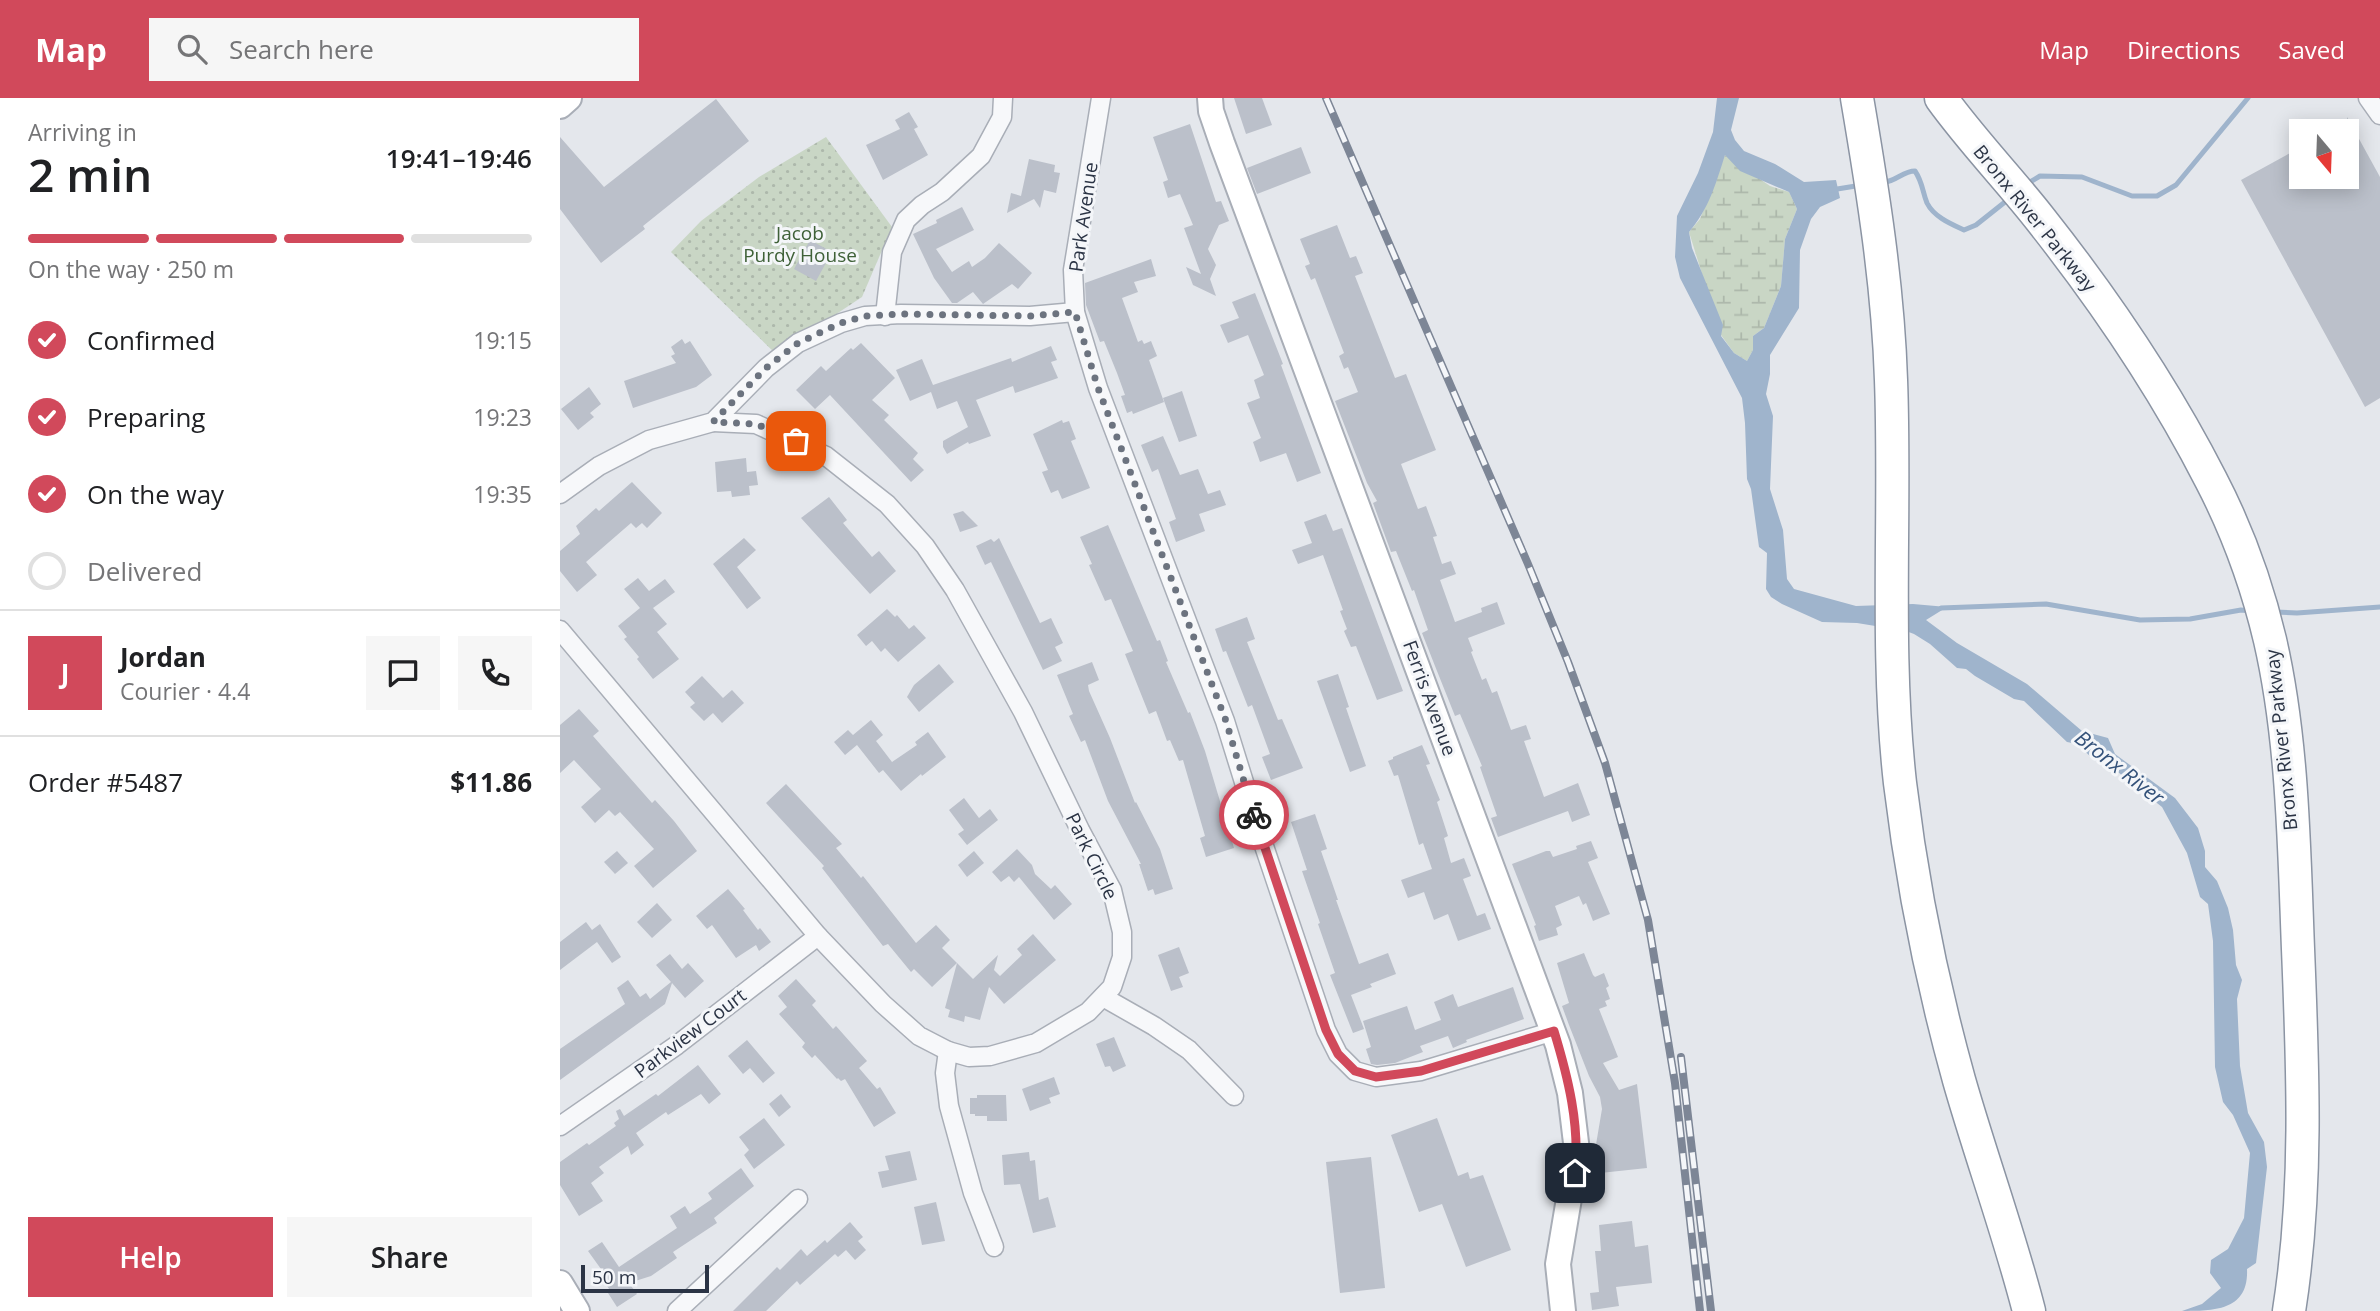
<!DOCTYPE html>
<meta charset="utf-8">
<style>
body{margin:0;font-family:"Open Sans",sans-serif;background:#f6f6f6;color:#202124;height:100vh;display:flex;flex-direction:column;font-size:26px;white-space:nowrap}
*{box-sizing:border-box;margin:0}
p{font-size:23px;color:#757577}
.icon{flex:none;width:38px;height:38px;fill:none;stroke:currentColor;stroke-width:2;stroke-linecap:round;stroke-linejoin:round}
.map{position:relative;flex:1;overflow:hidden}
.drawer{display:flex;flex-direction:column;background:#fff;width:560px}
.drawer>*{flex:none}
.needle{width:46px;rotate:161deg}
.controls{position:absolute;left:1729px;top:21px;display:grid;gap:14px}
.controls a{display:grid;place-items:center;width:70px;height:70px;border-radius:0px;background:#fff;box-shadow:0 4px 18px #0003;font-size:35px}
.scale{position:absolute;left:21px;bottom:18px;width:128px;box-sizing:border-box;padding-left:7px;border:4px solid #2b3445;border-top:0;font-size:19px;line-height:24px;white-space:nowrap;color:#2b3445;-webkit-text-stroke:5px #f4f6f9;paint-order:stroke}
.pin{position:absolute;display:grid;place-items:center;width:60px;height:60px;color:#fff;margin:-30px;border-radius:14px;box-shadow:0 4px 10px #0006}
.courier{position:absolute;display:grid;place-items:center;width:70px;height:70px;margin:-35px;border:5px solid #d1495b;border-radius:50%;background:#fff;color:#222;box-shadow:0 2px 9px #0007}
.headline em{font-style:normal;font-weight:600}
.headline div{display:flex;flex-direction:column-reverse}
.headline{display:flex;align-items:center;justify-content:space-between;height:119px;padding:0 28px}
h1{font-size:46px;font-weight:600;line-height:52px}
.bar{display:grid;grid-template-columns:repeat(4,1fr);gap:10px 7px;align-content:center;height:84px;padding:0 28px}
.bar i{height:9px;border-radius:5px;background:#e0e0e0}
.bar .active{background:#d1495b}
.bar p{grid-column:span 4}
.line{display:flex;align-items:center;gap:18px;padding:0 28px;border-top:2px solid #e0e0e0}
.line div{flex:1}
.round{display:grid;place-items:center;flex:none;width:74px;height:74px;border-radius:0px;background:#f6f6f6}
ol{padding:0 28px;list-style:none}
li{display:flex;align-items:center;gap:21px;height:77px}
li p{margin-inline-start:auto}
li .icon{padding:7px;border-radius:50%;background:#d1495b;color:#fff;stroke-width:4}
li:last-child{color:#757577}
li i{width:38px;height:38px;border:4px solid #e0e0e0;border-radius:50%}
.action{display:flex;gap:14px;margin-top:auto;padding:14px 28px}
.action a{flex:1;height:80px;border-radius:0px;background:#d1495b;color:#fff;font-size:28px;font-weight:600;line-height:80px;text-align:center}
.action a+a{background:#f6f6f6;color:#202124}
header{display:flex;align-items:center;gap:42px;box-sizing:border-box;height:98px;padding:0 35px;background:#d1495b;color:#fff}
header strong{font-size:33px}
nav{display:flex;gap:38px;margin-inline-start:auto;font-size:24px}
.search{width:490px;height:63px;background:#f6f6f6;display:flex;align-items:center;gap:18px;box-sizing:border-box;padding:0 24px;border-radius:0px;color:#757577;font-size:26px}
main{display:flex;flex:1;min-height:0}
.map>svg:first-child{display:block}
.green{fill:url(#green-dots)}
.wetland{fill:url(#wetland-marsh)}
.water{fill:#9fb4cc;fill-rule:evenodd}
.lines{fill:none;stroke-linecap:round;stroke-linejoin:round}
.stream{stroke:#9fb4cc;stroke-width:5}
.building{fill:#bbc0ca}
.street-casing{stroke:#a9aeb7;stroke-width:21}
.secondary-casing{stroke:#a9aeb7;stroke-width:28}
.highway-casing{stroke:#8b94a3;stroke-width:35}
.street{stroke:#f7f8fa;stroke-width:18}
.secondary{stroke:#fff;stroke-width:24}
.highway{stroke:#fff;stroke-width:32}
.rail-casing{stroke:#7d8696;stroke-width:8}
.rail{stroke:#f4f6f9;stroke-width:5;stroke-dasharray:16;stroke-linecap:butt}
.done{stroke:#6c737f;stroke-width:7;stroke-dasharray:0 12.6}
.route{stroke:#d1495b;stroke-width:9}
.labels{text-anchor:middle;dominant-baseline:central;stroke-width:6;stroke-linejoin:round;paint-order:stroke}
.street-label{font-size:19px;fill:#2b3445;stroke:#f4f6f9}
.park-label{font-size:19px;fill:#3f6138;stroke:#f4f6f9}
.water-label{font-size:21px;font-style:italic;fill:#34527a;stroke:#f4f6f9}
</style>
<header>
<strong>Map</strong>
<div class="search"><svg class="icon" aria-label="search" viewBox="0 0 24 24"><circle cx="10" cy="10" r="6"/><path d="M15 15l6 6"/></svg>Search here</div>
<nav><a>Map</a><a>Directions</a><a>Saved</a></nav>
</header>
<main>
<section class="drawer">
<div class="headline"><div><h1>2 min</h1><p>Arriving in</p></div><em>19:41–19:46</em></div>
<div class="bar"><i class="active"></i><i class="active"></i><i class="active"></i><i></i><p>On the way · 250 m</p></div>
<ol>
<li><svg class="icon" aria-label="check" viewBox="0 0 24 24"><path d="M5 12l5 5 9-10"/></svg>Confirmed<p>19:15</p></li>
<li><svg class="icon" aria-label="check" viewBox="0 0 24 24"><path d="M5 12l5 5 9-10"/></svg>Preparing<p>19:23</p></li>
<li><svg class="icon" aria-label="check" viewBox="0 0 24 24"><path d="M5 12l5 5 9-10"/></svg>On the way<p>19:35</p></li>
<li><i></i>Delivered</li>
</ol>
<div class="line" style="height:126px"><b class="round" style="background:#d1495b;color:#fff">J</b><div><b>Jordan</b><p>Courier · 4.4</p></div><a class="round"><svg class="icon" aria-label="chat" viewBox="0 0 24 24"><path d="M4 5h16v11H9l-5 4z"/></svg></a><a class="round"><svg class="icon" aria-label="phone" viewBox="0 0 24 24"><path d="M5 4h4l2 5-3 2q2 4 5 5l2-3 5 2v4C11 20 4 13 5 4z"/></svg></a></div>
<div class="line" style="height:91px"><div>Order #5487</div><b>$11.86</b></div>
<div class="action"><a>Help</a><a>Share</a></div>
</section>
<div class="map">
<svg width="1820" height="1213" viewBox="0 0 1820 1213">
<defs>
<pattern id="green-dots" width="8" height="8" patternUnits="userSpaceOnUse" patternTransform="scale(1.75)"><rect width="8" height="8" fill="#c9d6c5"/><path d="M2 2h.1M6 6h.1" fill="none" stroke="#adb8ab" stroke-width="1.8" stroke-linecap="round"/></pattern>
<pattern id="wetland-marsh" width="20" height="14" patternUnits="userSpaceOnUse" patternTransform="scale(1.75)"><rect width="20" height="14" fill="#c9d6c5"/><path d="M1 5h8M5 5V1M11 12h8M15 12V8" fill="none" stroke="#adb8ab"/></pattern>
</defs>
<rect width="100%" height="100%" fill="#e4e7ec"/>
<!-- green -->
<polygon class="green" points="266,39 332,129 302,199 216,256 111,154 141,123 199,79"/>
<!-- wetland -->
<polygon class="wetland" points="1165,57 1210,88 1229,94 1237,111 1225,141 1221,188 1204,230 1193,238 1193,252 1187,263 1174,255 1161,237 1129,134 1140,121"/>
<!-- water -->
<path class="water" d="M1157 0H1179L1171 32 1175 42 1184 53 1215 66 1244 84 1276 82 1280 100 1260 109 1251 121 1240 152 1239 210 1210 257V276L1206 296 1213 318 1210 391 1223 432 1227 481 1234 491 1296 508 1353 506 1387 509 1366 522 1397 545 1467 586 1522 633 1548 640 1555 656 1615 700 1638 730 1645 753V769L1657 783 1668 810 1673 832 1676 867 1682 882 1677 901 1680 968 1688 1015 1704 1044 1707 1069 1696 1165 1687 1171C1689 1213 1654 1213 1622 1213L1642 1206 1661 1190 1650 1175 1651 1162 1668 1151 1684 1120 1690 1055 1673 1017 1663 1004 1655 969 1653 843 1648 806 1640 799 1627 755 1602 709 1549 667C1531 666 1524 646 1507 644L1464 603 1454 601 1415 578 1406 571 1397 570 1370 546 1354 536 1346 533 1297 525 1262 524 1222 506 1211 499 1206 491 1207 455 1199 449 1191 391 1187 381 1185 325 1182 300 1120 180 1115 159 1117 118 1138 75 1153 34ZM1165 57 1180 73 1229 94 1237 111 1225 141 1221 188 1204 230 1193 238V252L1187 263 1174 255 1161 238 1163 227 1132 150 1129 134C1149 111 1156 85 1165 57Z"/>
<g class="lines">
<!-- stream -->
<g class="stream">
<path d="M1321 84C1335 85 1342 73 1355 73 1363 85 1362 93 1367 105 1374 119 1391 126 1404 132L1416 127 1450 100"/>
<polyline points="1465,87 1480,78 1522,79 1572,98 1597,98 1616,87 1688,0"/>
<polyline points="1271,92 1302,87"/>
<polyline points="1381,510 1486,506 1580,522 1630,521 1681,512 1691,513"/>
<polyline points="1715,514 1737,515 1820,509"/>
</g>
</g>
<!-- building -->
<g class="building">
<polygon points="674,0 702,0 712,27 686,36"/>
<polygon points="156,1 189,43 83,128 85,131 41,165 0,111 0,39 44,89"/>
<polygon points="349,14 358,29 354,31 368,57 323,82 306,47 340,31 335,22"/>
<polygon points="1787,19 1820,79 1820,300 1805,309 1681,82 1741,49 1741,79 1787,79"/>
<polygon points="630,26 656,104 661,103 669,123 659,127 648,151 656,167 650,181 656,198 633,187 626,169 641,176 624,130 633,127 620,96 608,100 603,84 608,82 593,39"/>
<polygon points="741,49 751,75 697,96 687,70"/>
<polygon points="469,61 495,67 494,74 500,75 496,95 484,92 480,110 474,101 447,115 451,95 461,98"/>
<polygon points="402,109 414,132 376,151 392,174 409,163 412,169 425,160 439,145 472,175 458,191 452,186 423,206 413,194 397,205 392,205 374,180 353,136 377,125 376,122"/>
<polygon points="777,127 790,160 796,158 803,175 795,178 835,280 846,276 876,352 841,366 858,411 866,408 877,438 873,439 882,466 891,463 896,476 880,482 895,524 922,514 921,510 937,504 945,526 908,540 913,553 911,554 922,582 926,580 932,595 937,593 951,632 966,627 971,641 964,643 984,699 1018,685 1030,717 1012,724 1008,713 938,739 931,720 937,718 920,669 922,668 900,616 895,618 875,568 862,535 868,532 854,492 852,493 836,453 831,454 813,405 817,403 807,385 775,303 798,294 788,269 784,271 779,258 784,255 755,180 751,182 745,168 750,166 740,141"/>
<polygon points="250,142 272,154 256,183 234,171"/>
<polygon points="591,161 596,178 574,184 578,194 562,200 578,244 582,242 584,246 591,243 597,258 589,262 604,304 573,316 572,313 567,315 561,298 565,297 557,275 544,243 540,244 526,207 525,185"/>
<polygon points="695,195 723,266 721,267 761,375 737,384 726,355 700,364 693,344 701,340 687,305 700,300 694,282 704,277 688,237 668,245 660,227 679,220 672,204"/>
<polygon points="122,241 125,246 130,243 152,277 136,289 73,310 64,283 116,265 111,258 115,256 111,249"/>
<polygon points="301,245 335,280 312,302 329,317 324,322 358,355 353,361 364,372 351,384 270,297 255,311 236,292 261,268 266,273 291,250 293,252"/>
<polygon points="491,248 497,262 491,264 498,280 455,295 453,288 416,302 431,338 409,346 408,344 387,356 383,349 383,343 408,329 397,303 377,311 371,294 350,303 336,272 362,261 373,287 451,260 452,264"/>
<polygon points="29,289 41,306 30,315 34,319 18,332 1,311"/>
<polygon points="622,293 637,338 619,344 603,300"/>
<polygon points="502,322 503,325 509,323 516,341 511,343 530,390 502,401 498,392 491,395 482,374 488,372 473,336"/>
<polygon points="603,338 620,377 638,371 648,396 660,392 666,407 639,416 645,433 616,444 609,424 616,421 598,371 592,374 581,347"/>
<polygon points="186,360 187,374 196,373 198,387 189,388 190,397 172,399 171,393 157,394 155,364"/>
<polygon points="72,384 102,415 87,430 82,425 76,430 71,425 26,464 37,477 17,494 0,473 0,453 20,436 16,428 36,410 39,413"/>
<polygon points="269,399 287,422 283,425 312,459 319,453 336,473 310,496 241,420"/>
<polygon points="403,413 418,428 400,434 393,416"/>
<polygon points="766,416 773,433 782,430 843,593 817,602 796,548 791,549 784,533 787,531 780,513 783,512 763,457 738,466 732,452 752,445 744,424"/>
<polygon points="548,427 597,543 600,542 608,563 606,564 628,615 630,614 645,653 674,750 646,759 640,740 645,738 623,662 619,663 610,642 607,643 596,613 589,616 565,556 573,553 551,501 545,503 529,467 532,466 520,439"/>
<polygon points="184,440 196,452 177,469 201,500 187,511 153,466"/>
<polygon points="439,440 480,525 491,520 503,545 495,549 502,563 483,572 431,464 425,467 416,448 431,441 434,444"/>
<polygon points="78,480 89,493 105,481 115,494 93,510 107,526 97,534 119,561 93,581 77,561 79,559 64,541 67,539 58,528 80,510 64,491"/>
<polygon points="327,511 335,519 337,517 349,531 354,527 366,540 338,564 325,550 321,554 312,543 306,548 297,537"/>
<polygon points="687,519 695,541 687,544 718,622 722,621 743,670 711,682 702,659 710,656 692,607 688,609 666,553 663,554 655,531"/>
<polygon points="532,564 539,582 528,587 529,593 550,640 575,705 576,704 600,751 613,791 595,797 593,791 588,793 579,766 581,766 548,703 525,642 521,644 509,618 513,616 497,577"/>
<polygon points="379,566 394,584 359,614 347,599 354,587"/>
<polygon points="778,576 789,609 786,610 806,668 790,674 757,583"/>
<polygon points="142,578 163,600 172,592 184,605 162,625 153,615 144,623 130,609 135,605 125,594"/>
<polygon points="19,611 39,633 33,638 92,705 95,702 114,723 137,753 93,790 74,768 94,751 60,714 55,718 49,712 35,725 21,709 41,691 14,662 0,675 0,627"/>
<polygon points="311,622 323,637 316,643 332,664 357,647 355,644 368,634 386,659 362,678 361,676 341,693 323,672 319,675 297,647 285,657 274,644 288,632 293,637"/>
<polygon points="862,647 870,666 866,667 880,702 877,704 888,738 884,740 891,765 904,760 911,778 903,781 917,818 925,815 931,831 898,843 888,816 874,822 864,794 848,800 841,782 872,771 863,745 859,747 838,677 834,678 828,663 833,661 833,659"/>
<polygon points="226,686 282,746 276,750 301,780 303,778 356,845 376,827 390,842 382,850 397,865 372,889 354,871 351,874 328,846 323,848 262,770 264,768 206,705"/>
<polygon points="404,700 419,720 430,711 438,722 407,747 398,736 404,732 389,712"/>
<polygon points="755,716 767,751 761,753 778,802 776,802 799,866 828,855 836,876 810,886 812,889 791,897 804,931 793,935 770,877 775,875 758,826 760,825 742,773 747,772 731,724"/>
<polygon points="1031,743 1038,760 1028,764 1050,816 1033,823 1026,805 1023,807 1019,798 995,808 1002,827 996,830 998,837 979,843 974,828 976,827 952,766 986,753 990,753 993,759 1017,751 1016,748"/>
<polygon points="457,751 472,767 475,776 491,791 495,787 512,806 494,822 459,779 454,784 449,778 441,784 432,774"/>
<polygon points="57,753 68,765 55,776 44,764"/>
<polygon points="414,753 424,765 407,779 398,767"/>
<polygon points="168,791 185,811 183,812 198,832 200,830 211,844 199,853 196,847 176,860 152,827 147,831 136,818"/>
<polygon points="97,805 112,822 92,840 77,824"/>
<polygon points="26,824 32,832 40,826 61,859 52,865 37,844 0,872 0,844"/>
<polygon points="473,836 496,862 444,906 429,889 420,922 405,918 404,924 388,919 390,912 385,910 397,865 413,881 438,857 434,872 440,878 462,857 457,851"/>
<polygon points="619,849 629,875 619,879 623,889 611,893 598,857"/>
<polygon points="1024,855 1033,877 1035,879 1044,875 1049,888 1046,890 1050,901 1045,903 1047,908 1039,911 1058,959 1043,965 1059,992 1077,986 1087,1070 1031,1076 1042,1011 1040,999 1029,978 1009,927 1002,908 1009,905 997,865"/>
<polygon points="110,856 122,871 128,865 144,883 125,900 112,885 105,906 0,982 0,951 65,906 57,890 68,882 80,899 86,895 90,901 111,884 96,867"/>
<polygon points="236,881 256,903 252,907 273,931 276,928 307,963 299,970 317,991 320,989 336,1015 314,1029 285,981 281,983 278,980 277,981 255,957 252,960 242,949 245,945 219,916 227,909 218,898"/>
<polygon points="953,889 964,921 906,942 907,944 893,950 888,938 860,948 863,954 835,965 817,967 811,966 806,951 811,949 803,923 847,908 855,932 881,922 874,904 893,896 898,909"/>
<polygon points="554,939 566,968 553,974 550,968 545,969 536,946"/>
<polygon points="187,942 215,975 203,985 190,970 183,976 168,958"/>
<polygon points="138,967 161,996 149,1006 141,996 108,1017 106,1014 76,1035 84,1047 71,1057 68,1048 39,1069 44,1075 31,1085 43,1103 19,1118 0,1087 0,1064 27,1045 29,1047 56,1028 54,1025 59,1021 56,1013 60,1011 64,1018 96,996 98,998"/>
<polygon points="494,979 500,996 489,1000 491,1005 470,1013 462,991"/>
<polygon points="221,996 231,1009 219,1019 209,1006"/>
<polygon points="417,997 446,997 447,1023 427,1023 427,1018 415,1018 415,1016 410,1016 410,1000 417,1000"/>
<polygon points="204,1020 225,1047 194,1071 184,1057 189,1052 179,1039"/>
<polygon points="877,1020 898,1078 908,1074 910,1081 923,1077 951,1152 906,1169 882,1106 859,1114 831,1037"/>
<polygon points="350,1053 357,1082 322,1090 318,1074 329,1072 325,1058"/>
<polygon points="469,1054 470,1063 475,1062 479,1102 488,1099 496,1129 473,1135 460,1086 444,1087 442,1057"/>
<polygon points="811,1059 825,1190 780,1195 766,1064"/>
<polygon points="181,1070 194,1088 154,1120 157,1125 113,1154 117,1160 91,1178 69,1185 77,1196 57,1209 48,1195 51,1194 42,1180 46,1178 28,1153 42,1144 59,1169 117,1130 110,1118 125,1108 130,1116 152,1101 148,1095"/>
<polygon points="376,1104 385,1143 362,1147 354,1109"/>
<polygon points="1072,1123 1075,1149 1088,1147 1092,1185 1056,1189 1059,1208 1032,1212 1030,1195 1039,1194 1035,1153 1041,1153 1039,1127"/>
<polygon points="290,1124 303,1139 298,1143 306,1152 295,1162 286,1152 278,1159 275,1156 240,1187 237,1183 206,1213 173,1213 217,1169 220,1172 241,1151 247,1158 265,1142 267,1145"/>
</g>
<g class="lines">
<defs>
<g id="street">
<polyline points="541,0 513,172 515,214 538,290 665,623 702,742 766,932 778,956 795,973 816,979 861,973 994,933"/>
<polyline points="1808,0 1820,17"/>
<polyline points="325,218 332,154 346,122 362,107 382,94 421,58 442,19 443,0"/>
<polyline points="0,396 39,368 89,342 153,324 206,270 238,245 281,225 305,218 341,216 470,218 515,214"/>
<polyline points="0,532 258,838 323,906 359,938 388,953 409,959 430,958 476,945 528,914 552,889 562,859 562,834 552,792 520,732 463,614 395,492 365,448 327,406 266,358 196,326 153,324"/>
<polyline points="543,899 594,928 629,952 674,998"/>
<polyline points="388,953 385,975 389,1008 413,1095 434,1149"/>
<polyline points="0,1028 117,947 258,838"/>
<polyline points="117,1213 238,1101"/>
</g>
<g id="secondary">
<polyline points="650,0 651,13 662,45 998,947 1010,995 1017,1053 998,1166 1003,1213"/>
<polyline points="0,8 9,0"/>
<polyline points="0,1185 17,1213"/>
</g>
<g id="highway">
<path d="M1297 0C1313 94 1328 188 1331 282 1336 416 1325 551 1340 685 1352 785 1372 885 1399 982 1421 1059 1449 1135 1469 1213"/>
<path d="M1381 0C1412 43 1449 81 1481 122 1545 203 1604 290 1651 382 1677 432 1697 487 1710 542 1733 642 1734 749 1738 851 1743 972 1748 1092 1729 1213"/>
</g>
</defs>
<!-- street casing -->
<use href="#street" class="street-casing"/>
<!-- secondary casing -->
<use href="#secondary" class="secondary-casing"/>
<!-- highway casing -->
<use href="#highway" class="highway-casing"/>
<!-- street -->
<use href="#street" class="street"/>
<!-- secondary -->
<use href="#secondary" class="secondary"/>
<!-- highway -->
<use href="#highway" class="highway"/>
<defs>
<g id="rail">
<polyline points="766,0 968,466 1008,564 1045,665 1088,822 1115,985 1140,1213"/>
<polyline points="1121,959 1151,1213"/>
</g>
</defs>
<!-- rail casing -->
<use href="#rail" class="rail-casing"/>
<!-- rail -->
<use href="#rail" class="rail"/>
</g>
<g class="lines">
<!-- done -->
<polyline class="done" points="236,343 196,326 153,324 206,270 238,245 281,225 305,218 341,216 470,218 515,214 538,290 666,623 694,717"/>
<!-- route -->
<path class="route" d="M694 717 766 932 778 956 795 973 816 979 861 973 994 933C1008 979 1020 1027 1015 1075"/>
</g>
<g class="labels">
<!-- street labels -->
<g class="street-label">
<text transform="translate(523 119) rotate(-82)">Park Avenue</text>
<text transform="translate(1475 120) rotate(51)">Bronx River Parkway</text>
<text transform="translate(870 600) rotate(70)">Ferris Avenue</text>
<text transform="translate(1721 642) rotate(-96)">Bronx River Parkway</text>
<text transform="translate(532 758) rotate(64)">Park Circle</text>
<text transform="translate(130 935) rotate(-37)">Parkview Court</text>
</g>
<!-- park labels -->
<g class="park-label">
<text x="240" y="135">Jacob<tspan x="240" dy="22">Purdy House</tspan></text>
</g>
<!-- water labels -->
<g class="water-label">
<text transform="translate(1560 669) rotate(38)">Bronx River</text>
</g>
</g>
</svg>
<div class="controls">
<a><svg class="needle" viewBox="-14 -14 28 28"><path d="M0-13l5 13h-10z" fill="#e53935"/><path d="M0 13l5-13h-10z" fill="#757577"/></svg></a>
</div>
<div class="scale">50 m</div>
<div class="pin" style="left:236px;top:343px;background:#ea580c"><svg class="icon" aria-label="bag" viewBox="0 0 24 24"><path d="M5 8h14l-1 12H6zM9 8a3 3 0 0 1 6 0"/></svg></div>
<div class="pin" style="left:1015px;top:1075px;background:#1f2937"><svg class="icon" aria-label="home" viewBox="0 0 24 24"><path d="M3 11l9-7 9 7M6 9v11h12V9"/></svg></div>
<div class="courier" style="left:694px;top:717px"><svg class="icon" aria-label="bike" viewBox="0 0 24 24"><circle cx="6" cy="16" r="4"/><circle cx="18" cy="16" r="4"/><path d="M6 16l4-8h5l3 8M10 8l3 8H6M13 5h3"/></svg></div>
</div>
</main>
